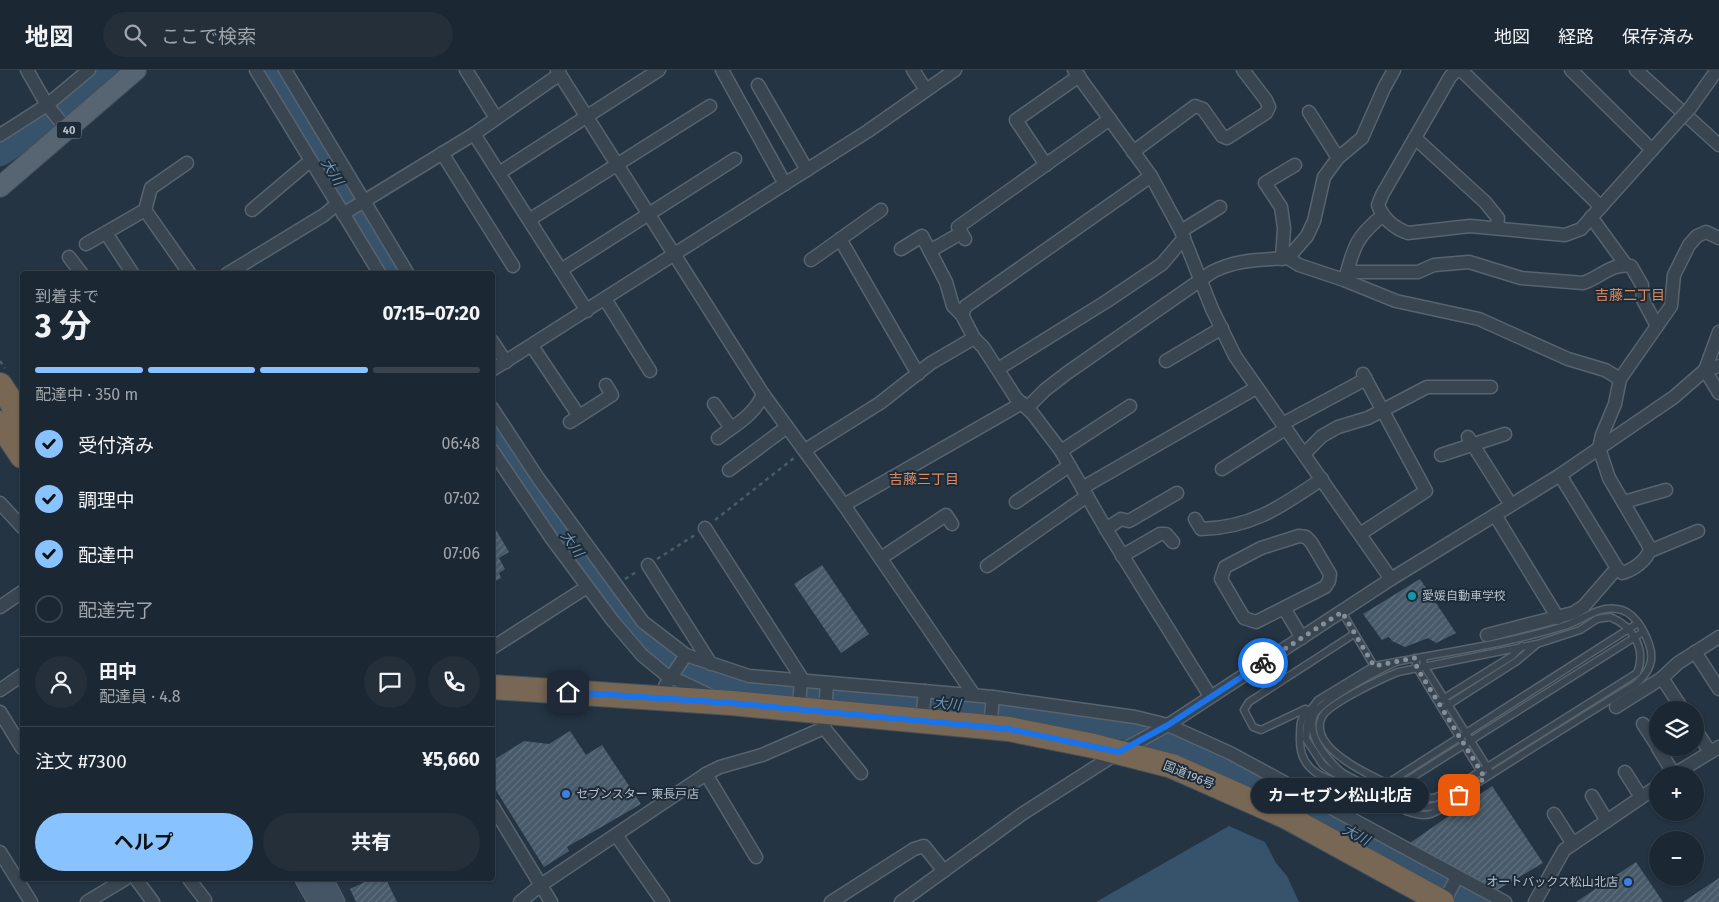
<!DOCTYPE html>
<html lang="ja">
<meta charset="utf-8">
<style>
body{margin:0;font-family:"Fira Sans","Noto Sans JP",sans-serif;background:#242f3a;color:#f1f3f6;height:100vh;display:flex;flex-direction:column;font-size:19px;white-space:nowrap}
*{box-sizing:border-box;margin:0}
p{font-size:16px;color:#a0a5ac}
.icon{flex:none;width:28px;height:28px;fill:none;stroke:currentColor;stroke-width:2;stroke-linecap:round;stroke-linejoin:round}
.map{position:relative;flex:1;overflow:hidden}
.details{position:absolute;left:20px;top:201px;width:475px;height:610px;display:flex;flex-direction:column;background:#1b2732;border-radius:5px;box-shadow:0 1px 4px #0004,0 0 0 1px #39444d}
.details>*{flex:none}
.tools{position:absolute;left:1649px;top:631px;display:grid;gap:10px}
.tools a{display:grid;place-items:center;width:55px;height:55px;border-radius:50%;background:#1b2732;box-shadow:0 1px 4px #0004,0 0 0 1px #39444d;font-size:25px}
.pin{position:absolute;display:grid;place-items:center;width:42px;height:42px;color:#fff;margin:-21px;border-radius:10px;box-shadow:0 2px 8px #0006}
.courier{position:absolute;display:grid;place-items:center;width:50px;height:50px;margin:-25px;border:4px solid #1a73e8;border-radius:50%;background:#fff;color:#222;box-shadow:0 1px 6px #0007}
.bubble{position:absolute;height:35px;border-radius:18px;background:#1b2732;box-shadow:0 1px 4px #0004,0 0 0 1px #39444d;font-size:16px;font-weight:700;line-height:35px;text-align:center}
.summary em{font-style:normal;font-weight:700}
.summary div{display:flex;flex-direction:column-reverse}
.summary{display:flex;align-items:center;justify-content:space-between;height:85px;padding:0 15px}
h1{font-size:32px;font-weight:700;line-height:38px}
.bar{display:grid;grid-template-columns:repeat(4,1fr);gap:8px 5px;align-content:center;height:60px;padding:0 15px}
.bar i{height:6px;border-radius:4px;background:#39444d}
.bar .current{background:#88c2ff}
.bar p{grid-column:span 4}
.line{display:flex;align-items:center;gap:12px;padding:0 15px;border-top:1px solid #39444d}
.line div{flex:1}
.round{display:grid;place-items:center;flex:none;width:52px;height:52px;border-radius:26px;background:#242f3a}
ol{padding:0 15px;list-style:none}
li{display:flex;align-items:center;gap:15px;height:55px}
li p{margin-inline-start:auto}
li .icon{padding:5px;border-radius:50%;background:#88c2ff;color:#111;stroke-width:4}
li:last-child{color:#a0a5ac}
li i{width:28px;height:28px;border:2px solid #39444d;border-radius:50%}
.action{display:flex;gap:10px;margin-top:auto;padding:10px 15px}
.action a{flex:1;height:58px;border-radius:30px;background:#88c2ff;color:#111;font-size:20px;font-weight:700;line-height:58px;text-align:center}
.action a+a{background:#242f3a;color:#f1f3f6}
header{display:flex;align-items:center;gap:30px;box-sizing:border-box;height:70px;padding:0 25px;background:#1b2732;border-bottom:1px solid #39444d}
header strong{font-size:24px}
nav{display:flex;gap:28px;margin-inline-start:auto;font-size:18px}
.search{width:350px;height:45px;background:#242f3a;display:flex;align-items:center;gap:12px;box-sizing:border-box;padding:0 18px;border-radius:28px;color:#a0a5ac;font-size:19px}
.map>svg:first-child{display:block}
.water{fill:#37526b}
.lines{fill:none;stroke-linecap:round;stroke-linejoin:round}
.river{stroke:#37526b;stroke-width:25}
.building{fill:url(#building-hatch)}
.lane-casing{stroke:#57646f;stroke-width:9}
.street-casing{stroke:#57646f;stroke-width:15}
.secondary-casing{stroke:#57646f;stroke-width:21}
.primary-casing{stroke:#424f5b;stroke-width:22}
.highway-casing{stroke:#43515c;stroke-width:26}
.path{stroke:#455f60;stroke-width:2.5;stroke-dasharray:4 4;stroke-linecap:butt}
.lane{stroke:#394652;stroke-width:6}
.street{stroke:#394652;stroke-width:12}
.secondary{stroke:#465566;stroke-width:19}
.primary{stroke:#576572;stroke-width:20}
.highway{stroke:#796755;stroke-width:24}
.street-bridge-casing{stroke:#57646f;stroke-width:15;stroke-linecap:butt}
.street-bridge{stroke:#394652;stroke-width:12}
.done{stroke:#83909c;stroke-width:5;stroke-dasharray:0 9}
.route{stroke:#1a73e8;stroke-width:6}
.culture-dot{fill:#0f9aa8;stroke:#1d2b38;stroke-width:2}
.shop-dot{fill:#3f7fe0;stroke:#1d2b38;stroke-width:2}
.labels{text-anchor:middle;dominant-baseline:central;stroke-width:4;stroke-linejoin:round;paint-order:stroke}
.shield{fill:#1d2b38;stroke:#8894a0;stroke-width:1}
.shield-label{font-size:11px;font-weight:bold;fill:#b6c1cc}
.poi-label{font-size:12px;fill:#b6c1cc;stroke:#1d2b38;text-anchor:start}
.street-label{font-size:12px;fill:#b6c1cc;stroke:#1d2b38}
.water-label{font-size:14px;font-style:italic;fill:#7395b1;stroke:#1d2b38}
.neighbourhood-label{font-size:14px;fill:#dd8a60;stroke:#1d2b38}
</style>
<header>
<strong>地図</strong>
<div class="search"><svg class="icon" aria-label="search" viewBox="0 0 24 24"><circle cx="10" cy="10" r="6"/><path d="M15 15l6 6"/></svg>ここで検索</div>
<nav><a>地図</a><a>経路</a><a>保存済み</a></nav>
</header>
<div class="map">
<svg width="1719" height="832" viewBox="0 0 1719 832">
<defs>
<pattern id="building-hatch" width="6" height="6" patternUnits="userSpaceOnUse" patternTransform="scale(1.25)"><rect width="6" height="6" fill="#485a69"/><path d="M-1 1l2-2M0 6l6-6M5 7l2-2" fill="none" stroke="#60707d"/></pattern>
</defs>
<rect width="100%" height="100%" fill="#243443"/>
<!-- water -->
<polygon class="water" points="1229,756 1265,772 1276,793 1287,806 1299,832 1096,832"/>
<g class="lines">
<!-- river -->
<g class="river">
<polyline points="269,0 394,204"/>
<polyline points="0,84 52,49 109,0"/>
<polyline points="492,358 570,472 635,557 668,585 717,610 812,623 1008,639 1128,658 1224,693 1480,832"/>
</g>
</g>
<!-- building -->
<g class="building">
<polygon points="492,453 509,482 499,488 505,499 499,503 501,508 492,513"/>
<polygon points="822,495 869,564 841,583 794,514"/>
<polygon points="1420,509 1456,563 1436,573 1428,568 1405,577 1392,571 1389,567 1382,570 1363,544"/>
<polygon points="570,661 586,685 602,675 641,734 567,777 569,781 544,797 492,714 492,691 524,671 549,674"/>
<polygon points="1492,716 1543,793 1497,820 1407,775"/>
<polygon points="1636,792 1663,832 1576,832"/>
<polygon points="1719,808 1719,832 1683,832"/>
<polygon points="371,809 386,809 397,832 356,832 350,819"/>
</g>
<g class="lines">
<defs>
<g id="lane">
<polyline points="1342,542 1374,596"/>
<path d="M1610 547C1633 556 1647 580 1637 603L1446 723 1434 728H1421C1399 718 1304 684 1322 647 1328 634 1383 608 1398 602L1537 574 1580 560 1597 549Z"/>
<polyline points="1423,587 1424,596 1489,700"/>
<polyline points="1415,588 1417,598 1482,704"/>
<path d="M1396 592 1374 596 1318 630 1308 643 1306 669 1323 695 1331 701C1352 713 1400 744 1423 745 1437 746 1454 728 1465 721 1522 684 1579 649 1636 614 1649 602 1655 591 1649 574 1644 560 1633 540 1617 539 1596 536 1582 551 1564 556 1510 573 1452 581 1396 592 1379 600 1321 630 1314 645 1306 665 1326 688 1340 701 1350 709 1414 737 1428 737 1433 737 1440 734 1446 733"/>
<polyline points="1441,630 1512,586 1522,576"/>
<polyline points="1445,637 1517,591 1536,575"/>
<polyline points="1305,639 1261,660 1253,657 1244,640 1249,632 1354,564"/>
<path d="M1306 639C1300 649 1300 657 1300 669 1299 701 1324 709 1351 716"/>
<polyline points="1388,713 1638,553"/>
<polyline points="1397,717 1643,562"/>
</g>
<g id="street">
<polyline points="27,0 47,35 68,61"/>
<polyline points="256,0 380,204"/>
<polyline points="285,0 408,204"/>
<polyline points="466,0 496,48"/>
<polyline points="557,0 763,324 844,435 974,625"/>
<polyline points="722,0 785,114"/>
<polyline points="913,0 926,20"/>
<polyline points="1074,0 1151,106 1181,161 1212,239 1235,286 1391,509"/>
<path d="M1457 0 1450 7 1382 125 1378 135C1383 148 1394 158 1408 163L1470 156 1565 165 1581 159 1678 51"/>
<polyline points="1461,0 1601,137"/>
<polyline points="1571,0 1652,80"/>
<polyline points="1636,0 1719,75"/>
<polyline points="758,15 807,100"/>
<polyline points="1690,38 1717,0"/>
<polyline points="1309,42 1338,88"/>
<polyline points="474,64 587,241"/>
<polyline points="0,65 47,35 89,0"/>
<polyline points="1415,68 1485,132 1498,148 1497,158"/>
<polyline points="1133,82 1195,36 1203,39 1222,66 1227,68 1266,43 1269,37 1266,30 1243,0"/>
<polyline points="442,83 513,196"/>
<polyline points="1046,95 1016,50 1079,6"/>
<polyline points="499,103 659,0"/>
<polyline points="145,140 190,204"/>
<polyline points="252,140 310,91"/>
<polyline points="343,144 474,64 560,4"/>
<polyline points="1591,147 1626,195"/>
<polyline points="529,150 710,36"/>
<polyline points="1181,161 1220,137"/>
<polyline points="106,163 133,204"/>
<polyline points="840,169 918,304"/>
<polyline points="965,169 958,157 1110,49"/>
<polyline points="86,174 145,140 151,118 187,93"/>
<polyline points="901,179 922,166 946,212 953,236 962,245 974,268 983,277 1016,328 1033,344 1061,381 1106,459 1210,626"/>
<polyline points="930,181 961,163"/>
<polyline points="69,187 82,204"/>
<polyline points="1288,188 1299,195 1344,210 1396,231 1479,249 1568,289 1605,300 1620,309"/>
<polyline points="1282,189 1284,158 1281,137 1265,113 1295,95"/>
<polyline points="811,190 881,140"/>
<polyline points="561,200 735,89"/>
<path d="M1347 202H1418L1434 195 1469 192 1521 208 1583 213C1599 208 1613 192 1631 196L1642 215 1643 230 1657 256"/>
<polyline points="227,204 324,145 336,135"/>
<path d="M1345 209C1354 176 1356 167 1383 145"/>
<polyline points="605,229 650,301"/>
<polyline points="962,245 966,236 1151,106"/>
<polyline points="1719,262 1705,300 1719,323"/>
<polyline points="492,271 506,292"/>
<polyline points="532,276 579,346"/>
<polyline points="1166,291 1222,258"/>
<polyline points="998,299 1107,231 1162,194 1184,168"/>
<polyline points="492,300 868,61 955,0"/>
<polyline points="714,334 731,358"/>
<polyline points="492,338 538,408 643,552 686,585 749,606 993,627 1135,647 1168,655 1230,683 1505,832"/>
<path d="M1027 338 1045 320 1067 303 1212 202C1237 189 1261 190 1288 188L1307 166 1314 151 1324 107 1338 88 1362 68 1384 18 1394 0"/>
<polyline points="570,352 612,325 606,315"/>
<polyline points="1282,354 1366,309"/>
<polyline points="1468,367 1511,435"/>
<path d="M718 368C735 355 755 345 763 324"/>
<polyline points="492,380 552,469 613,551 642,585 665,604 709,625"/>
<polyline points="805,380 880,333 931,293 974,268"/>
<polyline points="1061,381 1130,336"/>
<polyline points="1304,384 1322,366 1338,357 1368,348 1427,317 1491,317"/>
<polyline points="1441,385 1505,364"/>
<polyline points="1222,399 1285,359"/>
<polyline points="729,400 787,357"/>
<polyline points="1082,418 1256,318"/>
<polyline points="1016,432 1069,396"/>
<polyline points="1624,432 1666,420"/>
<polyline points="0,433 22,457"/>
<polyline points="844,435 1022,333"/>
<polyline points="1495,445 1558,548"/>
<path d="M1195 449 1201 459C1252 458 1282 436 1322 409"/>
<polyline points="705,458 801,607 799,640"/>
<polyline points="1106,459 1121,449 1129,451 1177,423"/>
<polyline points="1360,464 1426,421 1363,304"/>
<polygon points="1299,466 1306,467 1311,472 1330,504 1329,511 1325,517 1256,552 1244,548 1221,509 1225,497 1261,478"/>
<polyline points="1650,481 1698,461"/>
<polyline points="1122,486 1160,464 1166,464 1173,472"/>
<polyline points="881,488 946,445 952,454"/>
<polyline points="648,495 711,594"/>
<polyline points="987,496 1087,426"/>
<path d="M1617 498 1622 503C1633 500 1648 490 1650 478L1609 408 1599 378 1602 365 1615 334 1620 309 1671 236 1674 205 1689 175 1697 166 1706 162 1719 168"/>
<polyline points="0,537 22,522"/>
<polyline points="1284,538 1302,568"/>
<polyline points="1487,565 1573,543 1584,536 1617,498 1560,405"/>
<polyline points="492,578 587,517"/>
<polyline points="1695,582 1719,619"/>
<polyline points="665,616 686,585"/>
<polyline points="0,620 22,605"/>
<polyline points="1616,637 1662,608"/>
<polyline points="1683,640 1662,608 1678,593 1719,567"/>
<polyline points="0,642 22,678"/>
<polyline points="922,651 925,621"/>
<polyline points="1643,654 1658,677"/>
<polyline points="990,657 993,627"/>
<polyline points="824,658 861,703"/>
<polyline points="1695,659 1710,682"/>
<polyline points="1658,678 1674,704"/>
<polyline points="1625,702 1641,727"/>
<polyline points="706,704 756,787"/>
<polyline points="1673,705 1719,677"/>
<polyline points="1592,726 1607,751"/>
<polyline points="492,735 551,832"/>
<polyline points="1554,744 1573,774"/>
<polyline points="616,765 663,832"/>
<polyline points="0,782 31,832"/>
<polyline points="136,809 153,832"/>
<polyline points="189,809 205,830"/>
<polyline points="87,832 125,809"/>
<polyline points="520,832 541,815 706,704 720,697 762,685 824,658 827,613"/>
<polyline points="831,832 914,779 924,776 944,801"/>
<polyline points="901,832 1022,744 1119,682 1168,655 1391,509 1560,405 1674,327 1705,300 1719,296"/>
<polyline points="1444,832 1457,807"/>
<polyline points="1535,832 1564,780 1658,716"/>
</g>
<g id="secondary">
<polyline points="305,809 318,832"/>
<polyline points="323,809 335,832"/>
</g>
<polyline id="primary" points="0,117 136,0"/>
<g id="highway">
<polyline points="0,315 22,348"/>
<polyline points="0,353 22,386"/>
<polyline points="492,617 731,633 1009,659 1094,676 1172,696 1287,747 1442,832"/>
</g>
</defs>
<!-- lane casing -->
<use href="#lane" class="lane-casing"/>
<!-- street casing -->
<use href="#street" class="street-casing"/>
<!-- secondary casing -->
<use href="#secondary" class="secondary-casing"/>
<!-- primary casing -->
<use href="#primary" class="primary-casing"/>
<!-- highway casing -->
<use href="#highway" class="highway-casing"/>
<!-- path -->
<g class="path">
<polyline points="0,291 5,298"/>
<polyline points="715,450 794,388"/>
<polyline points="657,489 695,465"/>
<polyline points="625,509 638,501"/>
</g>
<!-- lane -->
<use href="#lane" class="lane"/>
<!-- street -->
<use href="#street" class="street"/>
<!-- secondary -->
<use href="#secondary" class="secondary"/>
<!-- primary -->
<use href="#primary" class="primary"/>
<!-- highway -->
<use href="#highway" class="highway"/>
<defs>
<polyline id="street-bridge" points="1678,51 1690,38"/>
</defs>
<!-- street-bridge casing -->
<use href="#street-bridge" class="street-bridge-casing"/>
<!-- street-bridge -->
<use href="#street-bridge" class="street-bridge"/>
</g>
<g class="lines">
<!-- done -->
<polyline class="done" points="1263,593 1342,542 1374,596 1415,588 1417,598 1485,708 1459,725"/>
<!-- route -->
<polyline class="route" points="568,622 731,633 1009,659 1119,682 1168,655 1263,593"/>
</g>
<!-- markers -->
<circle class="culture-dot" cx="1412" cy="526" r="5"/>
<g class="shop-dot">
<circle cx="566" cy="724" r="5"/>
<circle cx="1628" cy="812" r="5"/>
</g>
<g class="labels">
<!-- shield labels -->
<rect class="shield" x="56.5" y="51.5" width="25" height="17" rx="4"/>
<g class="shield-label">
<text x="69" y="60">40</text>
</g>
<!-- poi labels -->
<g class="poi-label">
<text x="1422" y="526">愛媛自動車学校</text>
<text x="576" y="724">セブンスター 東長戸店</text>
<text x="1618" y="812" text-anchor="end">オートバックス松山北店</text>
</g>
<!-- street labels -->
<g class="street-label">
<text transform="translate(1189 705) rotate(22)">国道196号</text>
</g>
<!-- water labels -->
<g class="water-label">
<text transform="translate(332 102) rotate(58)">大川</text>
<text transform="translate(572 474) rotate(54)">大川</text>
<text transform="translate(947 634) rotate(5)">大川</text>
<text transform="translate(1356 765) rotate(28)">大川</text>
</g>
<!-- neighbourhood labels -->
<g class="neighbourhood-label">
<text x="1630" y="225">吉藤二丁目</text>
<text x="924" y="409">吉藤三丁目</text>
</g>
</g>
</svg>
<div class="tools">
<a><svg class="icon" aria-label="layers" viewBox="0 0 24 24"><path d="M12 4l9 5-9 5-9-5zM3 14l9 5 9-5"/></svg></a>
<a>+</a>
<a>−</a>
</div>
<div class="pin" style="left:1459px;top:725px;background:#ea580c"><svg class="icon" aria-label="bag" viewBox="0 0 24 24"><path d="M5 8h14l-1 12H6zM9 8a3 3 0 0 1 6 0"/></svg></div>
<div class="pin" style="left:568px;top:622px;background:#1f2937"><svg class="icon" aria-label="home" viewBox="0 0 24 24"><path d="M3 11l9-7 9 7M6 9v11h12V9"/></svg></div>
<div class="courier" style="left:1263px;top:593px"><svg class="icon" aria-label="bike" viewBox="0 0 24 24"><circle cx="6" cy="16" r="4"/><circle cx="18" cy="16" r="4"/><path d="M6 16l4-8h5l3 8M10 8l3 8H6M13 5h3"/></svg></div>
<div class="bubble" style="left:1251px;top:708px;width:178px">カーセブン松山北店</div>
<section class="details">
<div class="summary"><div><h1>3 分</h1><p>到着まで</p></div><em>07:15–07:20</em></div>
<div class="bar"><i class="current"></i><i class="current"></i><i class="current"></i><i></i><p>配達中 · 350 m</p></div>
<ol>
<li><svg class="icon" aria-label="check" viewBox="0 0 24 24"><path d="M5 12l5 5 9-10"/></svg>受付済み<p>06:48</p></li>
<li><svg class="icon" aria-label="check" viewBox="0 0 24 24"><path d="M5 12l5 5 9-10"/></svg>調理中<p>07:02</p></li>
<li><svg class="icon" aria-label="check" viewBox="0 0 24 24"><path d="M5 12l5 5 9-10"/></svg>配達中<p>07:06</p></li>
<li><i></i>配達完了</li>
</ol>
<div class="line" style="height:90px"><a class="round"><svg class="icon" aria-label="person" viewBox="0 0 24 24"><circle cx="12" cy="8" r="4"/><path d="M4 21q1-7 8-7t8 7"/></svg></a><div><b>田中</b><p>配達員 · 4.8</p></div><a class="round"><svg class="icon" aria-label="chat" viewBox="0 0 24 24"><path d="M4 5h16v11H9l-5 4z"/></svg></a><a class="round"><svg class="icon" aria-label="phone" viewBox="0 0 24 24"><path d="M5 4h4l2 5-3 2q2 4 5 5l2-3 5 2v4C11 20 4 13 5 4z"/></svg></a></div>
<div class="line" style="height:65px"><div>注文 #7300</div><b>¥5,660</b></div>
<div class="action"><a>ヘルプ</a><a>共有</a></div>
</section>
</div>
